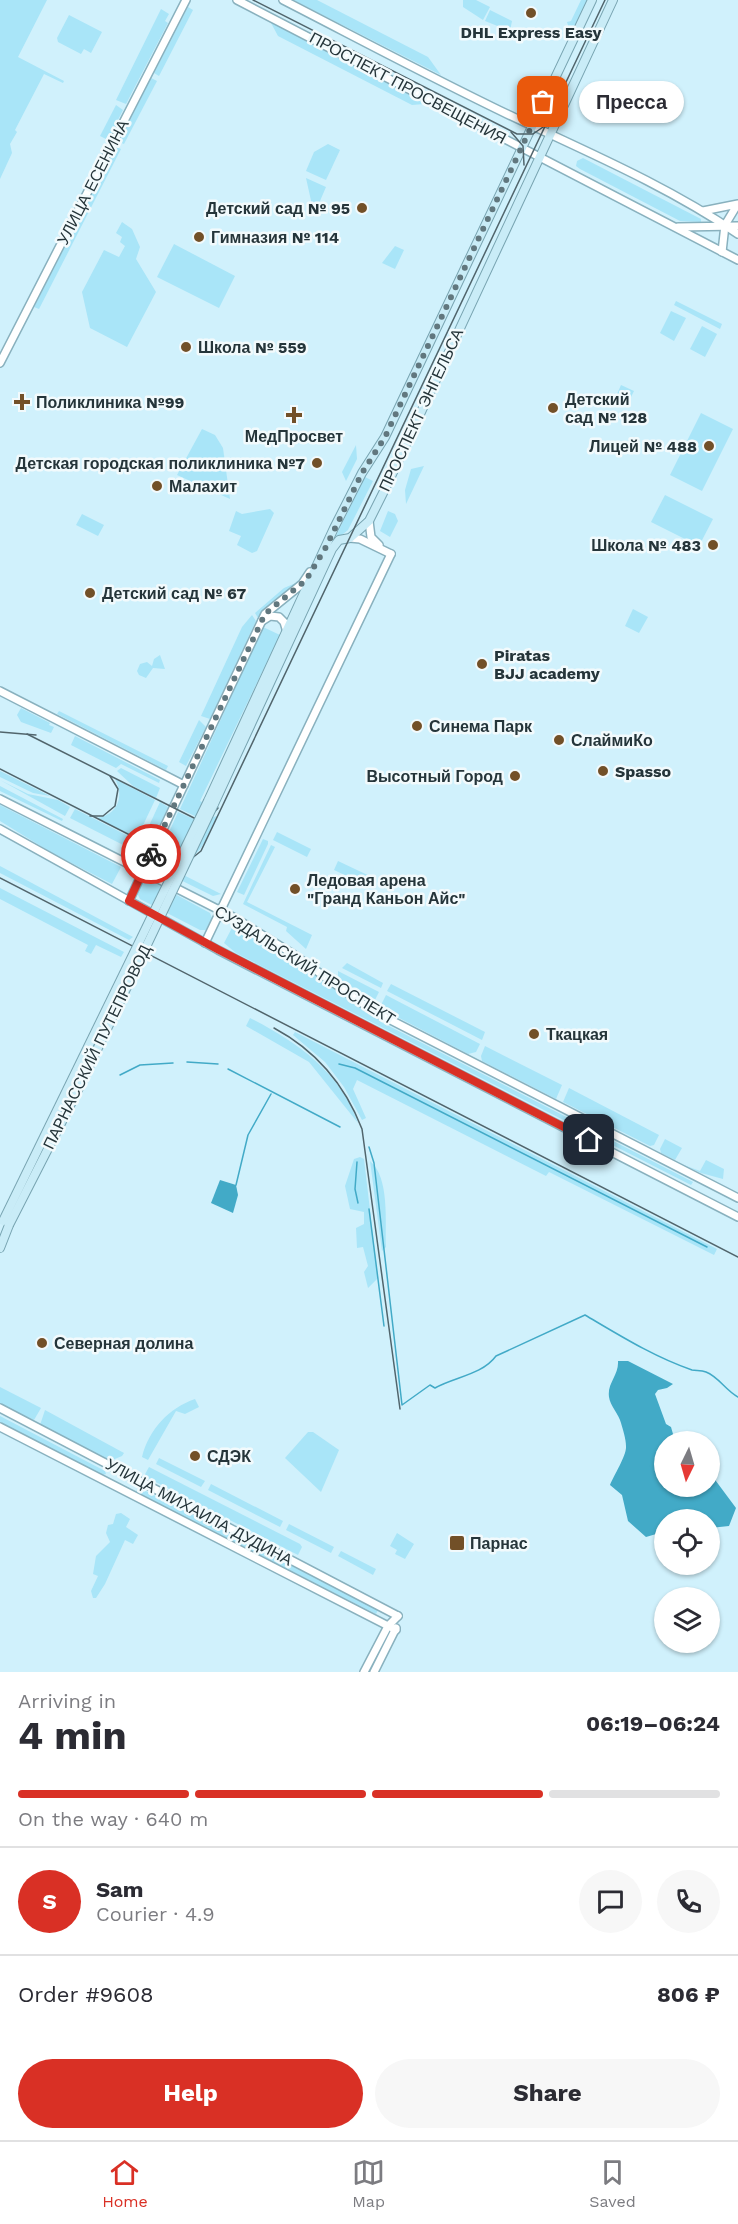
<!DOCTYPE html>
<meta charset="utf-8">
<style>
body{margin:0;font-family:"Work Sans",sans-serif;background:#f7f7f7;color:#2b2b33;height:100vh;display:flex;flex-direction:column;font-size:22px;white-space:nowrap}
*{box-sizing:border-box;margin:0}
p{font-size:20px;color:#7c7c81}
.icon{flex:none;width:33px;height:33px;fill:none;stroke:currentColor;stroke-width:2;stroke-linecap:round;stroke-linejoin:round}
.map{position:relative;height:1672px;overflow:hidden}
.details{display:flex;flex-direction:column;background:#fff;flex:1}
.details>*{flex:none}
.needle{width:39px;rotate:185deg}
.tools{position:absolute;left:654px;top:1431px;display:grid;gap:12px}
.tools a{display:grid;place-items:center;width:66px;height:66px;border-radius:50%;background:#fff;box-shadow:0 2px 4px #0004;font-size:30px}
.pin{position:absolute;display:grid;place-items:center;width:51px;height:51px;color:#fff;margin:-26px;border-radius:12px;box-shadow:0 3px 9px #0006}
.courier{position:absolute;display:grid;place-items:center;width:60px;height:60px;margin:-30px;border:4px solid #d93025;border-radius:50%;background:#fff;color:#222;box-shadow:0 2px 8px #0007}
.bubble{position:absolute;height:42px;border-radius:21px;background:#fff;box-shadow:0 2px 4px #0004;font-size:20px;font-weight:700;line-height:42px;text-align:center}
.head em{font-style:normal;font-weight:700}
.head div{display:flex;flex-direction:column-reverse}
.head{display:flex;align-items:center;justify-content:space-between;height:102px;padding:0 18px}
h1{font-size:39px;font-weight:700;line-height:45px}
.bar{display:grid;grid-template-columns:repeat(4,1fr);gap:9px 6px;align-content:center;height:72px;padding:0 18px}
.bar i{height:8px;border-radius:4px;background:#e1e1e2}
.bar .selected{background:#d93025}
.bar p{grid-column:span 4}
.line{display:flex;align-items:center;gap:15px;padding:0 18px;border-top:2px solid #e1e1e2}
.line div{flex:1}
.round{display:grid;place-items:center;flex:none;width:63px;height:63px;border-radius:32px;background:#f7f7f7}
.primary-button{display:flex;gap:12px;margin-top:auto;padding:12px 18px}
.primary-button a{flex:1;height:69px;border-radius:36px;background:#d93025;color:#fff;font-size:24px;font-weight:700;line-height:69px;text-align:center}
.primary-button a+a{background:#f7f7f7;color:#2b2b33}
.dock{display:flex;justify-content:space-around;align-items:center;height:84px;border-top:2px solid #e1e1e2;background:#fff;font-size:16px;color:#7c7c81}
.dock a{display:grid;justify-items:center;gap:3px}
.dock .selected{color:#d93025}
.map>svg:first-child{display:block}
.green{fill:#a9e5f8}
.water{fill:#42aac7}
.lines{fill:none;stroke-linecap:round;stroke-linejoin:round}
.stream{stroke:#42aac7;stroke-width:1.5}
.secondary-casing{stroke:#89b1be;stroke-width:10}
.primary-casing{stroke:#78a4b1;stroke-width:10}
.secondary{stroke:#fff;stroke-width:7}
.primary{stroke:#c9ecf7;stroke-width:8}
.tram{stroke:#51656c;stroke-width:1.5}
.rail{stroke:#51656c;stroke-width:1.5}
.primary-bridge-casing{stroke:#78a4b1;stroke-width:10;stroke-linecap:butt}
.primary-bridge{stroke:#c9ecf7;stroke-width:8}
.done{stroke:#61777e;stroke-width:6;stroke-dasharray:0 10.8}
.route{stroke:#d93025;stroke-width:8}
.poi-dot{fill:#725028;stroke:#f2fafc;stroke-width:2}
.labels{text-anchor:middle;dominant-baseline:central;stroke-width:5;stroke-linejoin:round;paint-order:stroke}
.poi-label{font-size:16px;font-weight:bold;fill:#25353a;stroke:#f2fafc;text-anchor:start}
.street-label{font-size:16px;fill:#25353a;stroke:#f2fafc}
</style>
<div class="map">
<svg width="738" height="1672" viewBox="0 0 738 1672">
<rect width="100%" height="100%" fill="#d0f1fc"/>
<!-- green -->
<g class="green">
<polygon points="0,0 47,0 18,57 64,81 63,83 44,74 15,130 17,132 10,144 12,153 0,179"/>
<polygon points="293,0 317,0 428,57 441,75"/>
<polygon points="463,0 476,0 490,7 483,20 463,7"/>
<polygon points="581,0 588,0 574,30 570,32 567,22 571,21"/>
<polygon points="188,7 193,10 159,76 154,73"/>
<polygon points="161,9 169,14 165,21 168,23 126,104 116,100"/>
<polygon points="490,10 512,21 510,31 485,21"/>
<polygon points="69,15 102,32 91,53 84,49 81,54 58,42 57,38"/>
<polygon points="270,21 425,102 424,104 412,105 278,36"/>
<polygon points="151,78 157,81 124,144 119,142"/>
<polygon points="116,105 123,110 108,140 100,136"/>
<polygon points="328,144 340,150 326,180 306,171 314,152"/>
<polygon points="116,147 121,149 39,309 34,307"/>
<polygon points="583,158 701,219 701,222 680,221 580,169 576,166 577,161"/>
<polygon points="306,178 326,187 314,215 314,214"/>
<polygon points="122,222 132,229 140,247 136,259 156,292 127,347 90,328 82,292 104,250 119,257 125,246 120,242 122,237 116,233"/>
<polygon points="174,244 235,276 219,308 157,277"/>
<polygon points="395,246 404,250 395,269 382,263"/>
<polygon points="676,301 722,324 720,329 674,305"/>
<polygon points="671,311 686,318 674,341 660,333"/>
<polygon points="702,326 717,334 705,357 690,349"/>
<polygon points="621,385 634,391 626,407 614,401"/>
<polygon points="701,413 733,429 702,491 670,475"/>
<polygon points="202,429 215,435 223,448 230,499 177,475"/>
<polygon points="356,445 357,459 346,481 342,472"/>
<polygon points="424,466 406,504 405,490 411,469"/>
<polygon points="365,477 373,481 348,530 337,539 335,538"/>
<polygon points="665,495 713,519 699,546 651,522"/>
<polygon points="270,509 274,513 257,551 252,553 237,545 241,536 229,531 236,511 242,514"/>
<polygon points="388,511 395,514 398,521 390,537 380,531"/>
<polygon points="82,514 104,525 98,536 76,525"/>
<polygon points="305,579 262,613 258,618 255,613 284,588"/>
<polygon points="633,609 648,617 639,633 625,626"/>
<polygon points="252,615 256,621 210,719 201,716 242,627"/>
<polygon points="263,627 280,635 200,801 216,809 212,814 199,818 180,809"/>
<polygon points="160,655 165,669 153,668 146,678 139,675 137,671 140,664 147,662 152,666 154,659"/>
<polygon points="21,708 50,723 49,725 54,727 51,733 21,722 17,715"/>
<polygon points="59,711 168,766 166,770 57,714"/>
<polygon points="199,720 206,727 186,766 179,762"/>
<polygon points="75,736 160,780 159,783 121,764 116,768 71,745"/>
<polygon points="121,768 160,788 156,798 133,786 117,771"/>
<polygon points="0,771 50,796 33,793 0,777"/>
<path d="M115 779 155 800 137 838 97 818C117 815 125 797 115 779Z"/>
<polygon points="0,780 28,794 58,800 70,807 65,816"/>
<polygon points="0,786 63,819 62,821 0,791"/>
<polygon points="160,802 168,807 150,845 142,841"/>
<polygon points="0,805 121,867 112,884 52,853 0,821"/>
<polygon points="75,809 136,840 131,849 70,818"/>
<path d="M178 812 198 821 217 816C202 847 199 869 161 850Z"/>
<polygon points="277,832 311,849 307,857 273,840"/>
<polygon points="263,839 268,841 268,844 244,895 237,892"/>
<polygon points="271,845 275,847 247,902 312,935 306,949 286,931 287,927 243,904"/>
<polygon points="154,860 221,894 213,896 158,869"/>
<polygon points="338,861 376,879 372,888 334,870"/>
<polygon points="0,866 133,937 129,940 0,873"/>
<polygon points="149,880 210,913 212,918 206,930 200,930 140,899 137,893 143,882"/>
<polygon points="0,888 124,952 121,957 96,945 91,954 85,951 88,945 0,899"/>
<polygon points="234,924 298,964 385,1024 693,1182 691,1185 236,953 224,943"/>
<polygon points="347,963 383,983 381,988 342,968"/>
<polygon points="338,971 379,992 374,1002 338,978"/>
<polygon points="391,984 485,1032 482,1040 387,991"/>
<polygon points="386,995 480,1044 476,1052 468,1054 382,1009 381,1005"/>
<path d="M250 1018C295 1041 341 1072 358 1123L309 1062 246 1026Z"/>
<polygon points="295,1032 717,1249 714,1255 549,1172 546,1176 357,1080 353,1089 366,1118 362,1120 344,1087 325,1062 293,1035"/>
<polygon points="485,1046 562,1085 556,1099 482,1061 481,1056"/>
<polygon points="569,1088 659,1135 654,1145 650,1146 563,1102"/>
<polygon points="665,1139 682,1148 675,1160 661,1153 660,1149"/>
<polygon points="360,1157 364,1159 378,1278 368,1288 364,1272 368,1266 363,1247 357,1248 356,1228 364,1224 364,1212 350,1209 345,1186 354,1159"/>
<polygon points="706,1160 724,1169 723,1179 701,1173 681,1164 700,1171"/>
<path d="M370 1161C390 1178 385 1222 386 1247L382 1251Z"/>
<polygon points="0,1387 41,1408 34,1420 0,1405"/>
<path d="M195 1399 199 1407 185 1414 176 1411 148 1460 142 1457C149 1429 169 1408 195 1399Z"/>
<polygon points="45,1410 124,1453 122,1456 110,1461 40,1425"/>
<polygon points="0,1416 105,1471 106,1474 102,1475 0,1422"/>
<polygon points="308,1432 313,1432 339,1450 321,1492 285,1458"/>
<polygon points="159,1458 205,1481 201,1487 156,1464"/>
<polygon points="149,1467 300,1544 302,1547 298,1555 144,1476"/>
<polygon points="211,1484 283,1521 280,1527 208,1490"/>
<polygon points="138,1487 378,1610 376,1614 136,1492"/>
<polygon points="121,1513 130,1519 126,1527 138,1535 133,1544 125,1540 105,1584 96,1598 93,1598 91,1591 98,1576 93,1574 96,1556 110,1542 106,1533 108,1525 113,1524 116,1514"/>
<polygon points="289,1524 334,1547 331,1553 286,1530"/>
<polygon points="397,1533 414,1544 405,1559 395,1554 397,1550 390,1546"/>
<polygon points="341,1551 376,1569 373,1575 338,1556"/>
</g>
<!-- water -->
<g class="water">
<polygon points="220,1180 236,1185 238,1195 233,1213 211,1203"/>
<path d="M618 1361H628L673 1384 667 1388 658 1390 655 1394 666 1424 671 1427 675 1441 664 1442V1486H710V1473L736 1508 729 1526 710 1528V1520H664L663 1532 646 1537 628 1521 622 1495 610 1485C614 1475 627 1455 626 1446 626 1439 623 1430 621 1423 619 1414 610 1406 609 1397 607 1383 619 1375 618 1361Z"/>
</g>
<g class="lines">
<!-- stream -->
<g class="stream">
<polyline points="187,1062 218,1064"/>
<polyline points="339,1064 355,1068 707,1247"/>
<polyline points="228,1069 340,1127"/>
<polyline points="120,1075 140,1065 173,1063"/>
<path d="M369 1147 374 1163 402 1405 430 1385 435 1388C454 1377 482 1375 496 1356L585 1315C619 1335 654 1357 692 1370 696 1371 701 1370 706 1372 719 1377 725 1390 738 1397"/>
<polyline points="357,1162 355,1189 358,1203"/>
<polyline points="236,1185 248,1135 271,1094"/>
<polyline points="369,1209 384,1326"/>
</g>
<defs>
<g id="secondary">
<polyline points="237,0 738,260"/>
<path d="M283 0C357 38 432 78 507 114 585 151 666 185 738 234"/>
<polyline points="703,211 738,204"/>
<polyline points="678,227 738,226"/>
<polyline points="722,252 725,225 737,205"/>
<polyline points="0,363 186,0"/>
<polyline points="369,521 371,537 379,545"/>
<polyline points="350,538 360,539 391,554"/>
<polyline points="262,621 270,616 279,617 284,622 287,632"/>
<polyline points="0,691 184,785"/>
<polyline points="0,799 235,918 293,954 373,1011 738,1198"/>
<polyline points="0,829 218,950 738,1217"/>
<polyline points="129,901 265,614 302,584 310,572"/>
<polyline points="205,943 391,554"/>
<polyline points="0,1408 398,1616"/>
<polyline points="0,1427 396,1630"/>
<polyline points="364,1672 388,1626 398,1616"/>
<polyline points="374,1672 396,1628"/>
</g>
<g id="primary">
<polyline points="208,801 334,528 362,473 385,437 592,0"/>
<polyline points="214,804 332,549 339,540 350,538 369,521 387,485 613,0"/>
<polyline points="0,1248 9,1225"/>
</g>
</defs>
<!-- secondary casing -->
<use href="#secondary" class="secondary-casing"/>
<!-- primary casing -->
<use href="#primary" class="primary-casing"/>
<!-- secondary -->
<use href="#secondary" class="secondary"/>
<!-- primary -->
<use href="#primary" class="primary"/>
<!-- tram -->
<g class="tram">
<polyline points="253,0 517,134 533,134 546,125"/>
<polyline points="511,132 523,146 524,165"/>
<polyline points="0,732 36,735"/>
<polyline points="27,734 194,818 209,818 218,808"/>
<polyline points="0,769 175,858 191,859 201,851 605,0"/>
<polyline points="90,816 103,816 115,806 118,789 110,776"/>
</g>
<!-- rail -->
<g class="rail">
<polyline points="0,878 738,1257"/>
<path d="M274 1028C315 1050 345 1085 362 1129L400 1409"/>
</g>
<defs>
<g id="primary-bridge">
<polyline points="3,1221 208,801"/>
<polyline points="9,1225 76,1094 214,804"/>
</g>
</defs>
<!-- primary-bridge casing -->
<use href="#primary-bridge" class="primary-bridge-casing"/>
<!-- primary-bridge -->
<use href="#primary-bridge" class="primary-bridge"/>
</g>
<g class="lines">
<!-- done -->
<polyline class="done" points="151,854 265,614 306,580 326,547 362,473 385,437 543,102"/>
<!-- route -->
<polyline class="route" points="151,854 129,901 219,950 589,1140"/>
</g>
<!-- markers -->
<g class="poi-dot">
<circle cx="531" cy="13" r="6"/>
<circle cx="362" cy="208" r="6"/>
<circle cx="199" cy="237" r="6"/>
<circle cx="186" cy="347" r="6"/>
<path d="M19 393h6v6h6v6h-6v6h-6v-6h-6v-6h6z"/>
<circle cx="553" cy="408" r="6"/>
<path d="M291 406h6v6h6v6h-6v6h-6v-6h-6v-6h6z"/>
<circle cx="709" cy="446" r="6"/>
<circle cx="317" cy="463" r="6"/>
<circle cx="157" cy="486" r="6"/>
<circle cx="713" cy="545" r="6"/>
<circle cx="90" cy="593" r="6"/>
<circle cx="482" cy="664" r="6"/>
<circle cx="417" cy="726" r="6"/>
<circle cx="559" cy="740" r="6"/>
<circle cx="603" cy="771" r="6"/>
<circle cx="515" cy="776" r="6"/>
<circle cx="295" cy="889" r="6"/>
<circle cx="534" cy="1034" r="6"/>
<circle cx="42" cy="1343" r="6"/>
<circle cx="195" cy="1456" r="6"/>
<rect x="449" y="1535" width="16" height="16" rx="3"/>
</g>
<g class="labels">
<!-- poi labels -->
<g class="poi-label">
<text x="531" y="32" text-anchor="middle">DHL Express Easy</text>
<text x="350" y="208" text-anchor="end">Детский сад № 95</text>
<text x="211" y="237">Гимназия № 114</text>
<text x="198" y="347">Школа № 559</text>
<text x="565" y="399">Детский<tspan x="565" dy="18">сад № 128</tspan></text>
<text x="36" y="402">Поликлиника №99</text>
<text x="294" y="436" text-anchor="middle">МедПросвет</text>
<text x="697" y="446" text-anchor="end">Лицей № 488</text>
<text x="305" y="463" text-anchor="end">Детская городская поликлиника №7</text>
<text x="169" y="486">Малахит</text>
<text x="701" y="545" text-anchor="end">Школа № 483</text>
<text x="102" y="593">Детский сад № 67</text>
<text x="494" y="655">Piratas<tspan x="494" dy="18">BJJ academy</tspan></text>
<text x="429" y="726">Синема Парк</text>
<text x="571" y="740">СлаймиКо</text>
<text x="615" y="771">Spasso</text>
<text x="503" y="776" text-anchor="end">Высотный Город</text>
<text x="307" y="880">Ледовая арена<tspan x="307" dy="18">"Гранд Каньон Айс"</tspan></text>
<text x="546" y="1034">Ткацкая</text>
<text x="54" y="1343">Северная долина</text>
<text x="207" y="1456">СДЭК</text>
<text x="470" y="1543">Парнас</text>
</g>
<!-- street labels -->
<g class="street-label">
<text transform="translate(408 88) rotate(28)">ПРОСПЕКТ ПРОСВЕЩЕНИЯ</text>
<text transform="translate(93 182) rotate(-63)">УЛИЦА ЕСЕНИНА</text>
<text transform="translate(421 410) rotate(-65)">ПРОСПЕКТ ЭНГЕЛЬСА</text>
<text transform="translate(305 965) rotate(32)">СУЗДАЛЬСКИЙ ПРОСПЕКТ</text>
<text transform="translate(97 1047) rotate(-64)">ПАРНАССКИЙ ПУТЕПРОВОД</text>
<text transform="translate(199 1512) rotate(28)">УЛИЦА МИХАИЛА ДУДИНА</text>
</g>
</g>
</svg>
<div class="tools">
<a><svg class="needle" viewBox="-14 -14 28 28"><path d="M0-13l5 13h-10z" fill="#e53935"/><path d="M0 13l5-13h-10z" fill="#7c7c81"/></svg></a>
<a><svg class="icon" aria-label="locate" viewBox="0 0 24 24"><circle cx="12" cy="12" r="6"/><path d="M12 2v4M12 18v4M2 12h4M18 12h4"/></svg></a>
<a><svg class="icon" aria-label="layers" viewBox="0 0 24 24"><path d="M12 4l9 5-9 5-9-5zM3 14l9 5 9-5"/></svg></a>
</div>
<div class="pin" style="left:543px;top:102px;background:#ea580c"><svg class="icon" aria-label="bag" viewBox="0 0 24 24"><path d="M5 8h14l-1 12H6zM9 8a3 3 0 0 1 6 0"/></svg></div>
<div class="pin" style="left:589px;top:1140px;background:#1f2937"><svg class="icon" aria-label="home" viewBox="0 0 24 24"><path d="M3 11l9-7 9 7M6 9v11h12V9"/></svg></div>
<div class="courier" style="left:151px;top:854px"><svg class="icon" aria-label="bike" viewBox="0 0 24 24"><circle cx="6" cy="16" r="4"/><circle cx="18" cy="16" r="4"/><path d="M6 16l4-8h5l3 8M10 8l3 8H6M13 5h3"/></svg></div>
<div class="bubble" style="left:579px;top:81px;width:105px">Пресса</div>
</div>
<section class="details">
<div class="head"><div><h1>4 min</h1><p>Arriving in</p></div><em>06:19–06:24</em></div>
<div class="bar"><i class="selected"></i><i class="selected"></i><i class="selected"></i><i></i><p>On the way · 640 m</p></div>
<div class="line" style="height:108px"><b class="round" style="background:#d93025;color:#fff">S</b><div><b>Sam</b><p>Courier · 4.9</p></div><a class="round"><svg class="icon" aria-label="chat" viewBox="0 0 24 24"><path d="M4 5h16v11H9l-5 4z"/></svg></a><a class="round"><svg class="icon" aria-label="phone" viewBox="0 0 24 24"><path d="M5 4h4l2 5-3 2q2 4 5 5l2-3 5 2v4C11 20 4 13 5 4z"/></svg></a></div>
<div class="line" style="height:78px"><div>Order #9608</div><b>806 ₽</b></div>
<div class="primary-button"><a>Help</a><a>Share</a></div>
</section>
<nav class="dock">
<a class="selected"><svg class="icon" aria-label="home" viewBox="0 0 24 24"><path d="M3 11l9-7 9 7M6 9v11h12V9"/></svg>Home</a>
<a><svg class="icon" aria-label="map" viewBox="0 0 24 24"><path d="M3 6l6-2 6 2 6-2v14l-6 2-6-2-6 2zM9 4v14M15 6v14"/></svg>Map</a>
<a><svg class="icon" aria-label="saved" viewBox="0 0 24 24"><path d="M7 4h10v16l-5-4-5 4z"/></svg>Saved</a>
</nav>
